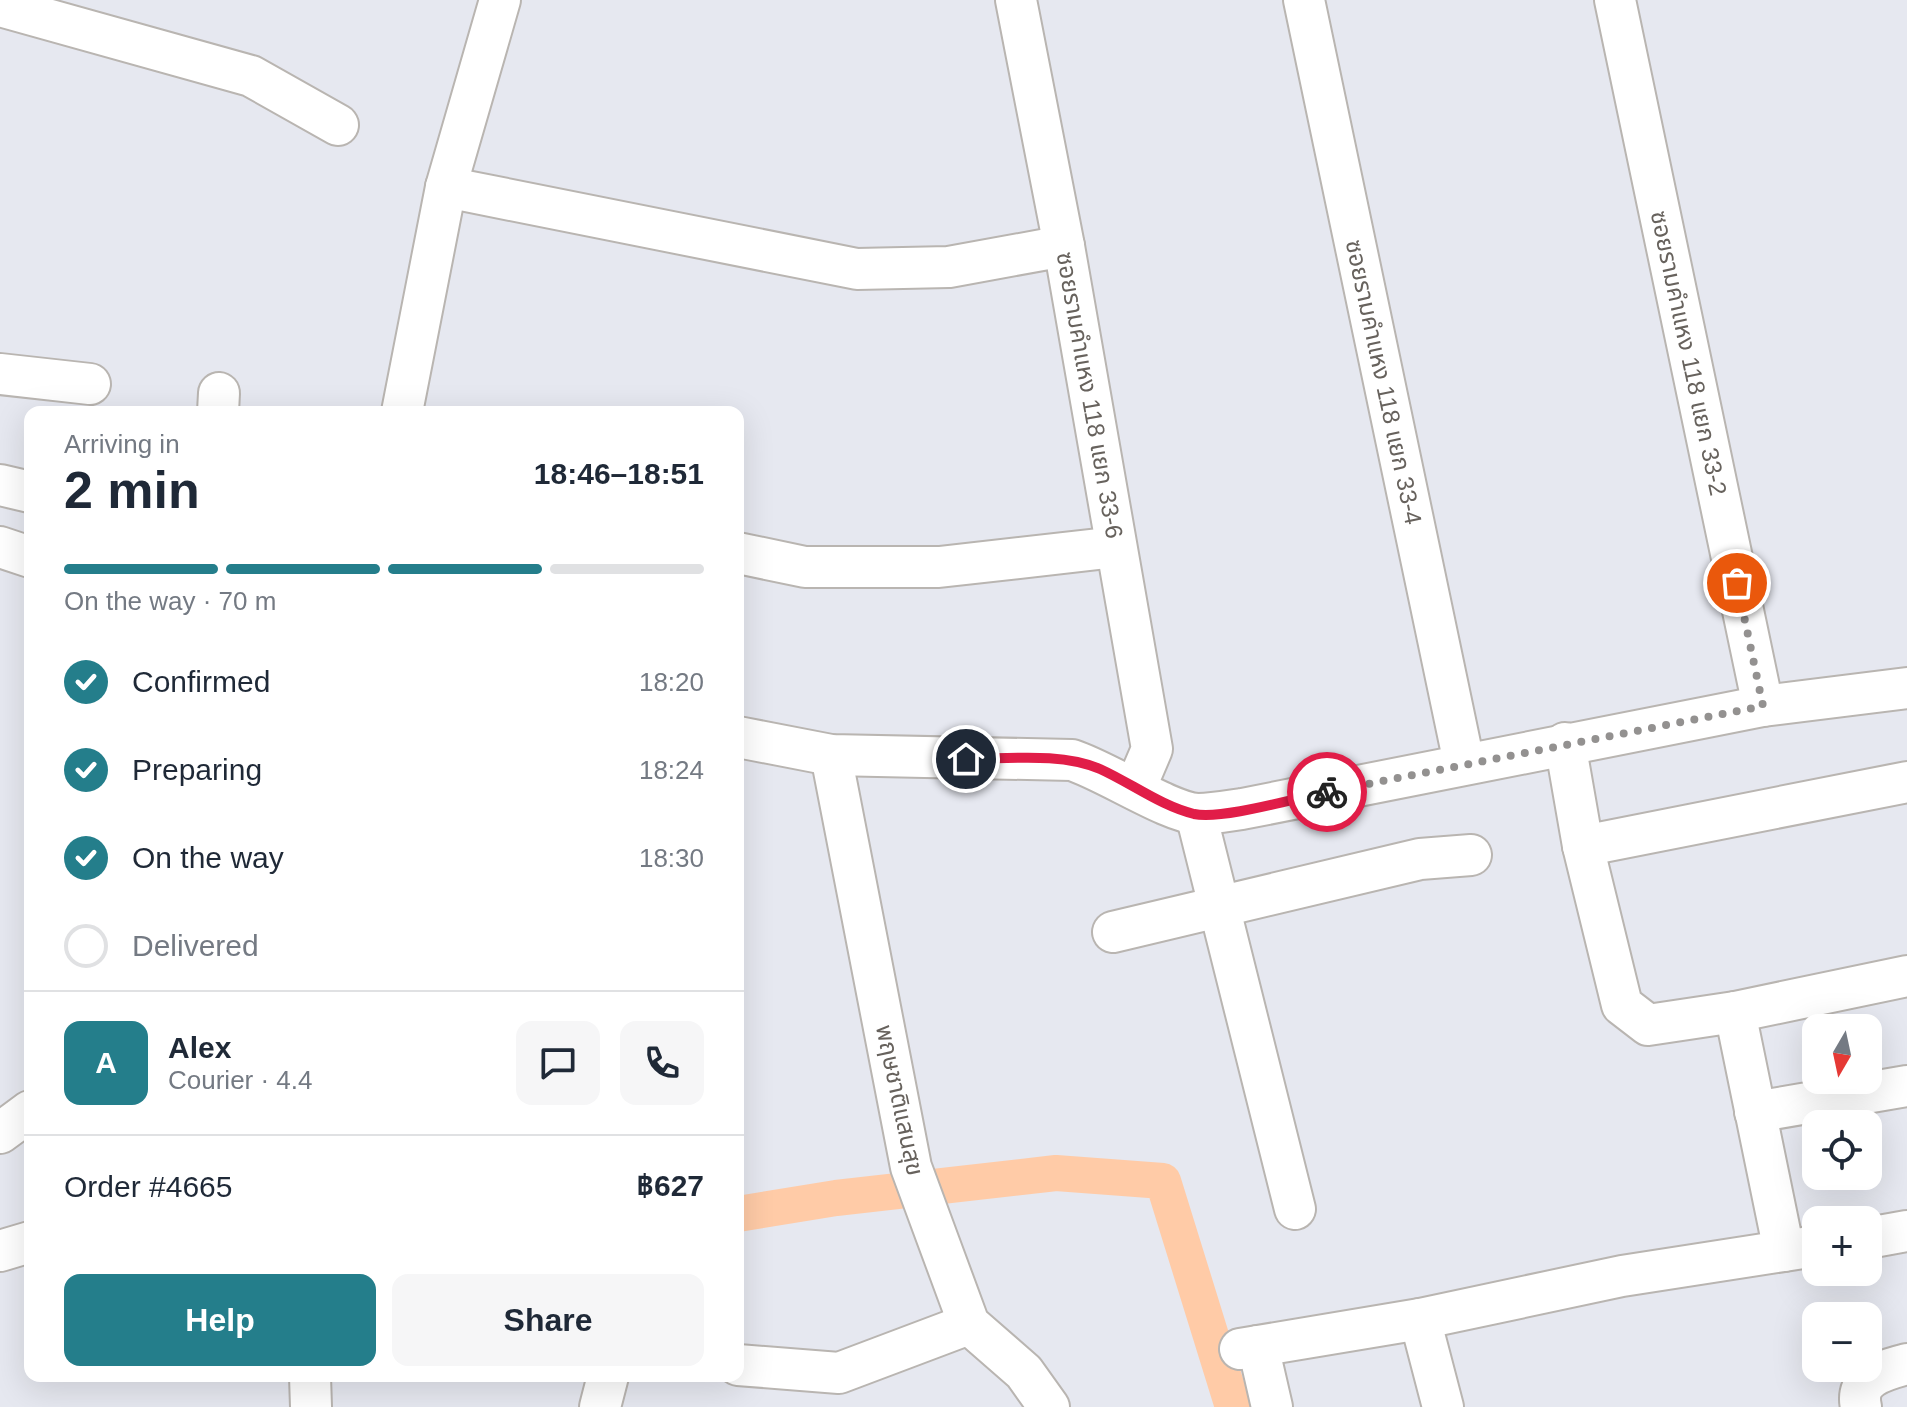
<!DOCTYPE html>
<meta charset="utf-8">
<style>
body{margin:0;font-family:Helvetica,"Noto Sans Thai",sans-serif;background:#f6f6f7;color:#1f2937;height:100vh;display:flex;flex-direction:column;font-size:30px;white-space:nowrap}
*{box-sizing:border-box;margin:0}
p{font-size:26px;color:#747a83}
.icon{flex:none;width:44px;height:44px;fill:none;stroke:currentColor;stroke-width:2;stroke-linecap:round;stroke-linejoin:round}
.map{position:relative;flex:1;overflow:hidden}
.side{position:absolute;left:24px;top:406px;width:720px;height:976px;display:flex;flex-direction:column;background:#fff;border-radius:16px;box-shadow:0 8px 32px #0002}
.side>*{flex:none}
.needle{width:52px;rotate:189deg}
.controls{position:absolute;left:1802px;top:1014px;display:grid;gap:16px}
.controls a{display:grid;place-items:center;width:80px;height:80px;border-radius:16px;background:#fff;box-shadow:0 8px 32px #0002;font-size:40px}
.pin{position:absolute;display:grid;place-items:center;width:68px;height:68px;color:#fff;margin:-34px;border:4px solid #fff;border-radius:50%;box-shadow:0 2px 8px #0007}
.courier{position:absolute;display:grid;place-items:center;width:80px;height:80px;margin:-40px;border:6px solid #e11d48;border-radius:50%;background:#fff;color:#222;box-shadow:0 2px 10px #0007}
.head em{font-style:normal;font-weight:700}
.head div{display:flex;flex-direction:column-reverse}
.head{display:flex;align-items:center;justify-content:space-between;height:136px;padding:0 40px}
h1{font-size:52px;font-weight:700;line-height:60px}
.bar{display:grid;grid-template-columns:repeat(4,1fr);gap:12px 8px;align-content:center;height:96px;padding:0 40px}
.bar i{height:10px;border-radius:6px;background:#e0e1e3}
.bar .on{background:#247e8b}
.bar p{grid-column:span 4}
.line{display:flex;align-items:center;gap:20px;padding:0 40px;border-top:2px solid #e0e1e3}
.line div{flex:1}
.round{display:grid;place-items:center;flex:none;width:84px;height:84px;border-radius:16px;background:#f6f6f7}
ol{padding:0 40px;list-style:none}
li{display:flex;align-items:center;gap:24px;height:88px}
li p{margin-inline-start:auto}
li .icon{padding:8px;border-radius:50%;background:#247e8b;color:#fff;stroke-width:4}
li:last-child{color:#747a83}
li i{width:44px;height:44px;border:4px solid #e0e1e3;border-radius:50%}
.cta{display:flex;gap:16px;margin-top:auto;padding:16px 40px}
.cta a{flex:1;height:92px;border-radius:16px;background:#247e8b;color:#fff;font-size:32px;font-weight:700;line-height:92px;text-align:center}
.cta a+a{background:#f6f6f7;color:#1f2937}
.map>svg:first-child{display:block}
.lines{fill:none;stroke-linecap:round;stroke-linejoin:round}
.canal{stroke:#ffcba7;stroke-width:36}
.minor-casing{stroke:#b9b5b1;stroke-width:44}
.minor{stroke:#fff;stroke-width:40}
.done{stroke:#939190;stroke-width:8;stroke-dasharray:0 14.4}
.route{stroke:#e11d48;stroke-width:10}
.labels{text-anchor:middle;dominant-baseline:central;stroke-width:6;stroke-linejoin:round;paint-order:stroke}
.street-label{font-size:24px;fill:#67625d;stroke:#fff}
</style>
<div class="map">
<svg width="1907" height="1407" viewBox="0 0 1907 1407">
<rect width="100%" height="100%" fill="#e6e8f0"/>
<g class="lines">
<!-- canal -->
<polyline class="canal" points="738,1214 836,1198 1056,1173 1163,1181 1233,1407"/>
<defs>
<g id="minor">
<polyline points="1016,0 1064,246 1152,749 1135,789"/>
<polyline points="1304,0 1464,763"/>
<polyline points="1615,0 1763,706"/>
<polyline points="0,6 251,76 338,125"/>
<polyline points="446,187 857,269 949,267 1064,246"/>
<polyline points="0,374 90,384"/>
<polyline points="218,412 219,393"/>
<polyline points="402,412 446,187 500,0"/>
<polyline points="0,485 30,492"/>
<polyline points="0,547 30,557"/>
<polyline points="738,553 805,567 939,567 1116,547"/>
<path d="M738 737 831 755 1072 760C1106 771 1170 813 1198 814 1212 814 1228 811 1242 809L1763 706 1907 688"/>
<polyline points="1565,743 1583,846 1622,1005 1648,1025 1735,1012 1907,976"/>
<polyline points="831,755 911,1167 969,1324 1024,1372 1049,1407"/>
<polyline points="1196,814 1295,1209"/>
<polyline points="1583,846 1907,782"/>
<polyline points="1113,932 1420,859 1471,855"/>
<polyline points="1735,1012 1784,1251"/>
<polyline points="1755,1112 1907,1086"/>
<polyline points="0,1133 30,1111"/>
<polyline points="1868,1238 1907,1231"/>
<polyline points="0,1251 30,1242"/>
<polyline points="1420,1319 1443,1407"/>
<polyline points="1258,1346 1272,1407"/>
<polyline points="1240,1349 1420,1319 1622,1276 1816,1246"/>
<polyline points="738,1365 839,1373 969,1324"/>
<polyline points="310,1376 311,1407"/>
<polyline points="600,1407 608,1376"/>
<path d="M1861 1407C1854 1377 1885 1370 1907 1364"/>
</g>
</defs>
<!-- minor casing -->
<use href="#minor" class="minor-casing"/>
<!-- minor -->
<use href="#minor" class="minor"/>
</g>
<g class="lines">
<!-- done -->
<polyline class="done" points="1327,792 1763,706 1737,583"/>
<!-- route -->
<path class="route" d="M966 759C1008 759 1061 752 1100 769 1131 783 1161 806 1194 814 1222 820 1296 798 1327 792"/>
</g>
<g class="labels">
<!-- street labels -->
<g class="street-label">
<text transform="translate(1689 353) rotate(78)">ซอยรามคำแหง 118 แยก 33-2</text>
<text transform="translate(1384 382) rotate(78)">ซอยรามคำแหง 118 แยก 33-4</text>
<text transform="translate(1090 395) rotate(80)">ซอยรามคำแหง 118 แยก 33-6</text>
<text transform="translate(900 1100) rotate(78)">พฤษชาติแสนสุข</text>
</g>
</g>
</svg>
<div class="controls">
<a><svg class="needle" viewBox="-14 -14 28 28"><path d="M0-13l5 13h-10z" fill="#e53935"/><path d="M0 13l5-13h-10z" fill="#747a83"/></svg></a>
<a><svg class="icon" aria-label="locate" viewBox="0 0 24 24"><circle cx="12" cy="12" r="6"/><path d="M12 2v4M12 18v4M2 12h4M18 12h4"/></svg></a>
<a>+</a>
<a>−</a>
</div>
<div class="pin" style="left:1737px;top:583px;background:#ea580c"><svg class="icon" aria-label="bag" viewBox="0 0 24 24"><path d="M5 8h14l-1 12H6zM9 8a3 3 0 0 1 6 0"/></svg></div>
<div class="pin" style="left:966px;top:759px;background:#1f2937"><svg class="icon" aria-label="home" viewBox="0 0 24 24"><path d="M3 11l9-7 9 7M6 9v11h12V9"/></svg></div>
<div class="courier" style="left:1327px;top:792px"><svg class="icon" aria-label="bike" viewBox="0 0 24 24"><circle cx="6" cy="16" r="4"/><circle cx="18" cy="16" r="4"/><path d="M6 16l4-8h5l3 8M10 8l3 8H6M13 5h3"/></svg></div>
<section class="side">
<div class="head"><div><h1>2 min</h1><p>Arriving in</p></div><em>18:46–18:51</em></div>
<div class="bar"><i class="on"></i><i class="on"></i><i class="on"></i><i></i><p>On the way · 70 m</p></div>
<ol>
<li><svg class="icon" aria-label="check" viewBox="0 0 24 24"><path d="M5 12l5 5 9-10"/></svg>Confirmed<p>18:20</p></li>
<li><svg class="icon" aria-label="check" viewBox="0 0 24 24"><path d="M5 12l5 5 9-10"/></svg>Preparing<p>18:24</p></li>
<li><svg class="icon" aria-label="check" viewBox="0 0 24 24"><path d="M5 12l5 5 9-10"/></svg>On the way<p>18:30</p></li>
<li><i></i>Delivered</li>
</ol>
<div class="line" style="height:144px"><b class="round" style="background:#247e8b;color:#fff">A</b><div><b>Alex</b><p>Courier · 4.4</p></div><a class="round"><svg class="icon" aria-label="chat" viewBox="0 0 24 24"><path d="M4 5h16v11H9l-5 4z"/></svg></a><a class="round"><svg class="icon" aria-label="phone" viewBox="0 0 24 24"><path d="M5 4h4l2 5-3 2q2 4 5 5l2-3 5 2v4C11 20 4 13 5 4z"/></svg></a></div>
<div class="line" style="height:104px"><div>Order #4665</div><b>฿627</b></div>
<div class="cta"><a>Help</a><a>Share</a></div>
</section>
</div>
